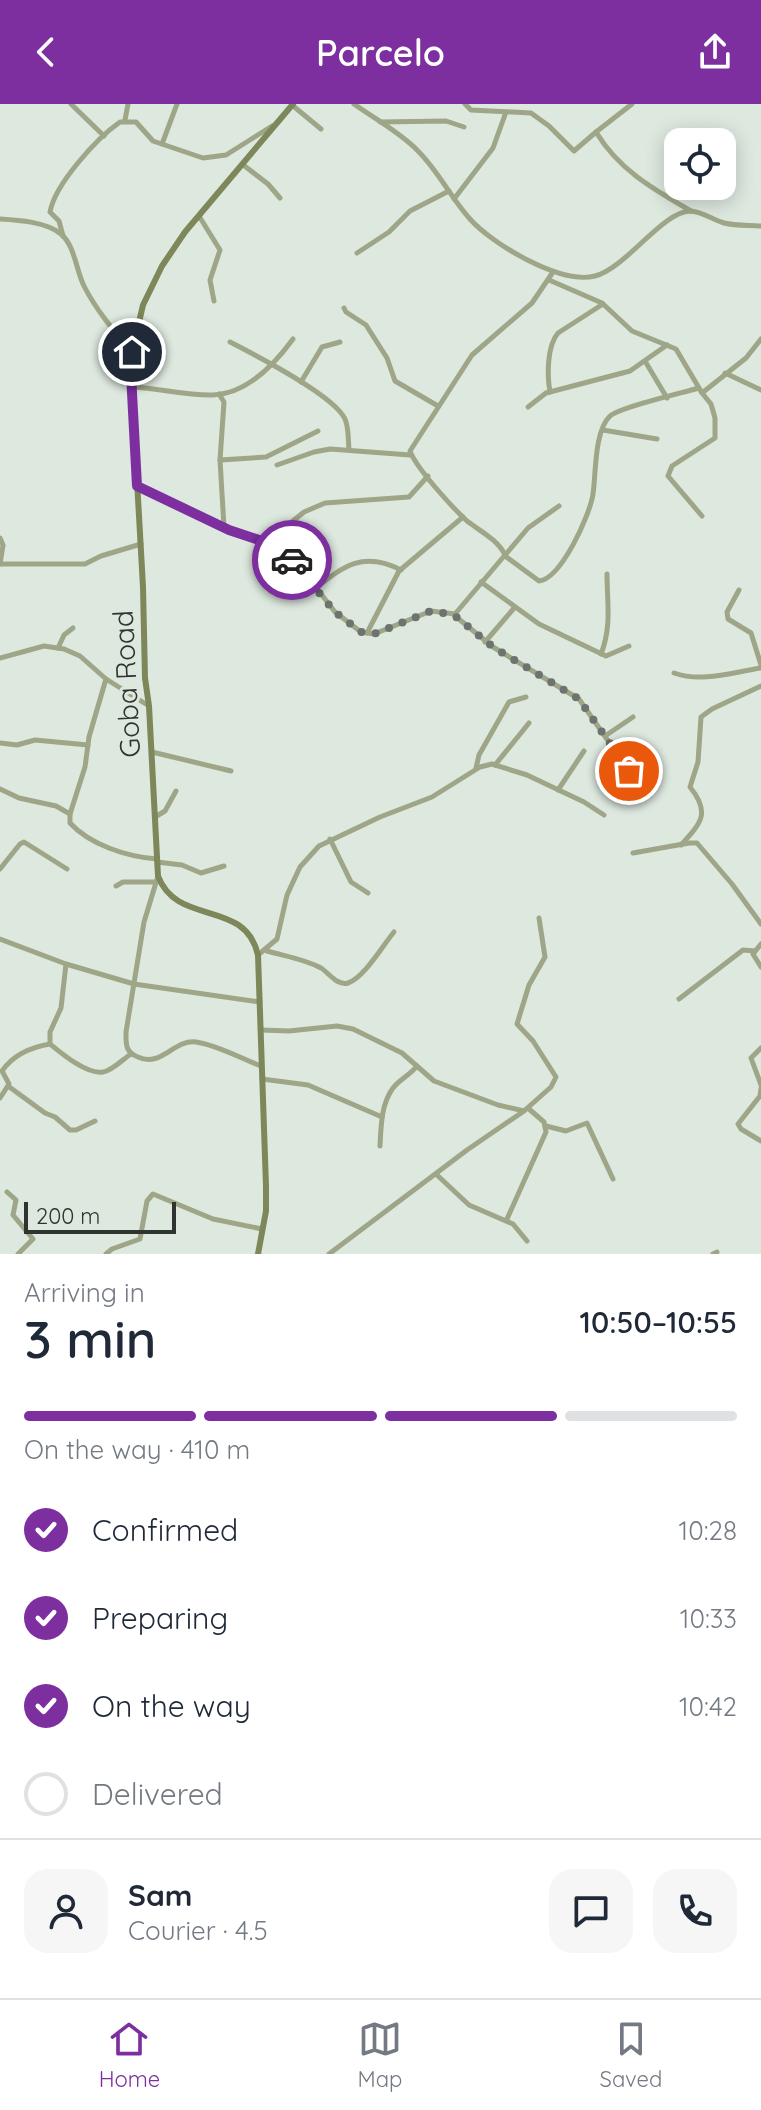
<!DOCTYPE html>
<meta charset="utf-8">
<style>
body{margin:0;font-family:Quicksand,sans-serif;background:#f6f6f7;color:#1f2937;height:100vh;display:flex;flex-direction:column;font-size:30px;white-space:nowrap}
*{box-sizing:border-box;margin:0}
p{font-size:26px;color:#747a83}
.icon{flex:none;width:44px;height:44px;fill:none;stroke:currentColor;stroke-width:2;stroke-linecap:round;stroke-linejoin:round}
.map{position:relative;height:1150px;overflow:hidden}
.details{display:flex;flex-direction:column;background:#fff;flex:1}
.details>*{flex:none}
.controls{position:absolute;left:664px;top:24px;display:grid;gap:16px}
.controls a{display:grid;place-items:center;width:72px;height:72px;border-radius:16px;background:#fff;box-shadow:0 4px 20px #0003;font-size:40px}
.scale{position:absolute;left:24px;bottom:20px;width:152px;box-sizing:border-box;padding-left:8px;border:4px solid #303431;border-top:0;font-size:22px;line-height:28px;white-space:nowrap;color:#303431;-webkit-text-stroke:6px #dde8df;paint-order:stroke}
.pin{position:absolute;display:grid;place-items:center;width:68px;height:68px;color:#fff;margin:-34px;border:4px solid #fff;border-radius:50%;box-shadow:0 2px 8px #0007}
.courier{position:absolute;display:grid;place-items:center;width:80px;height:80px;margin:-40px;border:6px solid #7d2fa0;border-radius:50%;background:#fff;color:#222;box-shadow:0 2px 10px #0007}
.overview em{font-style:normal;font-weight:600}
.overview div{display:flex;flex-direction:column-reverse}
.overview{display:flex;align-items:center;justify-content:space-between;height:136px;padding:0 24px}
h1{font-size:52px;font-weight:600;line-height:60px}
.bar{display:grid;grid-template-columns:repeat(4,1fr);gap:12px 8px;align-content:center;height:96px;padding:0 24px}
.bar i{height:10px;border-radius:6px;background:#e0e1e3}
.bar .on{background:#7d2fa0}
.bar p{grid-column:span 4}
.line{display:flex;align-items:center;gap:20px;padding:0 24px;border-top:2px solid #e0e1e3}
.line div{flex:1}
.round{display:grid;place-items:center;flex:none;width:84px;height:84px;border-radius:24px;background:#f6f6f7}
ol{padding:0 24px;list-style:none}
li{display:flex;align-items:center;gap:24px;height:88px}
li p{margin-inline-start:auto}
li .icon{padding:8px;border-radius:50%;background:#7d2fa0;color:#fff;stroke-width:4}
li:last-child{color:#747a83}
li i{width:44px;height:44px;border:4px solid #e0e1e3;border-radius:50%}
header{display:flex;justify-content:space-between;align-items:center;height:104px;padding:0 24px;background:#7d2fa0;color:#fff;font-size:36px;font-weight:600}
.tabs{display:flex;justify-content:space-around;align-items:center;height:112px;border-top:2px solid #e0e1e3;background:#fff;font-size:22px;color:#747a83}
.tabs a{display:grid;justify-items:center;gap:4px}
.tabs .on{color:#7d2fa0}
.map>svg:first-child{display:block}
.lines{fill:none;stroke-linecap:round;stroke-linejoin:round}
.minor{stroke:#9ea687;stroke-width:5}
.secondary{stroke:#7d8759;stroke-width:6}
.done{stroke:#6d736e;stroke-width:8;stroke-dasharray:0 14.4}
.route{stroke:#7d2fa0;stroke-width:10}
.labels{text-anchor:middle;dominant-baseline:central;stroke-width:6;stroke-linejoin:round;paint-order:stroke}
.street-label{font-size:28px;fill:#303431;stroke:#dde8df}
</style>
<header><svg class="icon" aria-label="back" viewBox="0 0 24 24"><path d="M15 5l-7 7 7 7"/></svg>Parcelo<svg class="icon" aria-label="share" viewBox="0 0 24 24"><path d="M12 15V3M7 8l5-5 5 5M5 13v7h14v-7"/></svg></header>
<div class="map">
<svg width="761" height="1150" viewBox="0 0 761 1150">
<rect width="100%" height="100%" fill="#dde8df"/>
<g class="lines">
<!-- minor -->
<g class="minor">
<polyline points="71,0 104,32"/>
<path d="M354 0C375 15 401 29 418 47 439 68 451 94 470 115 492 140 561 181 595 172 626 164 662 108 690 107 701 107 713 116 724 119 736 122 749 121 761 122"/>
<path d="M465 0 471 6 531 9 549 22 574 47 596 28C619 66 653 85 691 107"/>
<polyline points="292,1 321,25"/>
<polyline points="125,16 128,0"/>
<polyline points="380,18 446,17 464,23"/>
<polyline points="596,28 632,0"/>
<polyline points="162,40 177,0"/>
<polyline points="242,60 268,80 280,94"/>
<polyline points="454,95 493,44 506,8"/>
<polyline points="199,112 220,146 210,176 214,197"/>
<path d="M0 115C18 116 47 118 61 130 75 142 76 166 84 182 96 206 114 227 132 248"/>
<path d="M63 132 59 117 50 108C55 80 97 34 120 18H136L153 37 203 54 226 51 272 22"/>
<polyline points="357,149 389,128 410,107 449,87"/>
<polyline points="549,176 602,199 632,227 676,245 702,289 711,300 715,314 715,334 672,362 668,372 702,412"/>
<polyline points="344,204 346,208 366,221 387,254 395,277 438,302"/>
<path d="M230 238C255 251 334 291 345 315 349 324 348 336 349 346"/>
<polyline points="645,257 667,294"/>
<polyline points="725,269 761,286"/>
<polyline points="301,278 322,243 340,238"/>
<path d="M133 283C159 284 187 292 213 291 247 290 274 261 293 235"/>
<path d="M550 288C547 271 547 242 558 229L603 200"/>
<polyline points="702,289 746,254 761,235"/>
<polyline points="219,290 224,298 220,356 224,423"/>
<polyline points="528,303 546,289 630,267 667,241"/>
<polyline points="603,326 657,335"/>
<polyline points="220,356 266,353 318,327"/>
<polyline points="277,361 314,348 330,345 410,351"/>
<path d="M137 382 229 426 270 441 297 459 335 508 361 528 374 530 431 507 455 510 505 451C498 436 480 427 467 417 453 404 416 364 410 347L472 251 532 199 553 168"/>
<polyline points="0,434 3,441 0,460"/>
<polyline points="267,438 304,408 325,399 409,393 428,372"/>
<polyline points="506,450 528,424 559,402"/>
<path d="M505 452 539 477C561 475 590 411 593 390 596 371 594 327 610 312 620 303 682 289 699 284"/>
<polyline points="294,458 308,446"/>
<polyline points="0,460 85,460 101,452 141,440"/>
<polyline points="481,478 539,520 606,552 629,542"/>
<path d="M315 485C344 461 364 447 401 466"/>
<polyline points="739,486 727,508 728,515 751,529 761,561"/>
<polyline points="454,511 493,543 579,595 629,667"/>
<polyline points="367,529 399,467 463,413"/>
<polyline points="485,538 515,503"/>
<polyline points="58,544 64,531 73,524"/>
<path d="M601 550C612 522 607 498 607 470"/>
<polyline points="0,554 44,542 64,545 80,552 106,575 149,602"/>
<path d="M674 569C702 579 733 568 761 564"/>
<path d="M106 575 89 633 85 663 70 710V719C90 741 128 753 157 755"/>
<polyline points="605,632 633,613"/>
<polyline points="0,639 17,641 35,636 88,641"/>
<polyline points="152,648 231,667"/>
<polyline points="495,661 529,619"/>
<polyline points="476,664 479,651 509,598 526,593"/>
<polyline points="0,685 19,694 56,702 70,710"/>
<polyline points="558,686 584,647"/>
<polyline points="155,713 165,707 176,687"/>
<polyline points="330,735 351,778 368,789"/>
<path d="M681 741C701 719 711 709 690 683L698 658 701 613 712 605 761 582"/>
<polyline points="633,749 689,739 697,739 732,780 761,820"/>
<polyline points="157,758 182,761 201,769 224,762"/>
<polyline points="0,765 20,740 24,738 67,765"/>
<path d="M158 772 144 818 126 928C126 940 125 948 138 953 161 964 174 935 196 938 217 941 240 954 261 962"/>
<polyline points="116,782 123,778 155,778"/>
<polyline points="0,835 66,860 134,880 260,898"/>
<polyline points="761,840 753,850 761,863"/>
<path d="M267 847C284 852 305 855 321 864 329 869 337 882 348 879 364 874 383 841 394 828"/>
<polyline points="258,851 277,835 287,791 300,763 319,742 380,713 432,693 480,663 492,660 527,671 584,698 604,711"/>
<path d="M66 860 61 904 50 928V940C61 949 87 971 103 968 112 967 123 955 131 950"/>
<polyline points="679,895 743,846 755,847"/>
<polyline points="261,926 289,927 337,922 353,925 402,949 434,977 498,1001 524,1007 551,983 556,973 533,937 517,920 529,881 545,853 539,814"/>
<polyline points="761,944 751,954 761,981"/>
<polyline points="262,975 308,981 382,1013"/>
<polyline points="8,982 45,1009 55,1013 70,1026 76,1026 95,1017"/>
<polyline points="761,984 760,992 738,1020 741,1025 761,1037"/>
<path d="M0 994 9 980 2 967C13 951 32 943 50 940"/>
<polyline points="546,1022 566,1027 587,1019 613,1075"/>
<path d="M380 1042C381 1023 381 1000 393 984 399 976 410 971 417 962"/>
<polyline points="437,1071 469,1101 513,1120 527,1137"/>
<polyline points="7,1088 16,1096 13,1111 33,1135 18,1150"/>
<polyline points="507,1115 546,1028 544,1018 529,1005"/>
<polyline points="106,1150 112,1145 140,1135 147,1097 153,1090 213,1115 262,1125"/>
<polyline points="329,1150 467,1046 524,1007"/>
<polyline points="713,1150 717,1148"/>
</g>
<!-- secondary -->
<path class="secondary" d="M258 1150 266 1107V1082L258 851C245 794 177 823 158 772L149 602 145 574 143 483 131 270 132 248 143 201 162 162 185 128 293 0"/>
</g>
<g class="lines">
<!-- done -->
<polyline class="done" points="292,456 335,508 361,528 374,530 431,507 454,511 493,543 579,595 629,667"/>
<!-- route -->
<polyline class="route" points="132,248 131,270 137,382 229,426 268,439 292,456"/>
</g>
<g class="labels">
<!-- street labels -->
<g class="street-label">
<text transform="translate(126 580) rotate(-93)">Goba Road</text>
</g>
</g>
</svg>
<div class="controls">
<a><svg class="icon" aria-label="locate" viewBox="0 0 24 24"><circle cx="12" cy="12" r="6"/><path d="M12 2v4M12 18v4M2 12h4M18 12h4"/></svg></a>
</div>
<div class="scale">200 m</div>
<div class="pin" style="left:629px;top:667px;background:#ea580c"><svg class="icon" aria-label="bag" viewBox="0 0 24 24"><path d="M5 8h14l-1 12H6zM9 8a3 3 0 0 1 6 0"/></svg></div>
<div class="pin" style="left:132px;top:248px;background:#1f2937"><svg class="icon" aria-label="home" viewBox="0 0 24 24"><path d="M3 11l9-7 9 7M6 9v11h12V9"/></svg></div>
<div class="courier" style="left:292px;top:456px"><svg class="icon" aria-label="car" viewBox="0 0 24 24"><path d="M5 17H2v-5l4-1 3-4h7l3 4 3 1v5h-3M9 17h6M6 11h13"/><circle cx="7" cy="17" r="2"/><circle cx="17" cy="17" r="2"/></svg></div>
</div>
<section class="details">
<div class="overview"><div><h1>3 min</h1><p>Arriving in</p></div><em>10:50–10:55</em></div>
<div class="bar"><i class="on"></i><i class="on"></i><i class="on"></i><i></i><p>On the way · 410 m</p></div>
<ol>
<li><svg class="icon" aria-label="check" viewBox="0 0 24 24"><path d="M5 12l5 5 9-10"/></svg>Confirmed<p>10:28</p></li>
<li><svg class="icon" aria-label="check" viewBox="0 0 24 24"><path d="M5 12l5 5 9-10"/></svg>Preparing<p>10:33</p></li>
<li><svg class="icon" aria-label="check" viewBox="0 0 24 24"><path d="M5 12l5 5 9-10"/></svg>On the way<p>10:42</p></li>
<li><i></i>Delivered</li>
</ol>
<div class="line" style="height:144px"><a class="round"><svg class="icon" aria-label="person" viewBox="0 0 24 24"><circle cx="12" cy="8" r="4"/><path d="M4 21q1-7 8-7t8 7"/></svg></a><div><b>Sam</b><p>Courier · 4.5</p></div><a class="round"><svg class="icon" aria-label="chat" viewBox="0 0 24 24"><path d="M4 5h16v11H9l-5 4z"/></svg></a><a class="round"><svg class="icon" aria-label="phone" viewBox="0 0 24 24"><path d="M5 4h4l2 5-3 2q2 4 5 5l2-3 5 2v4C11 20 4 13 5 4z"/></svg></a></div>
</section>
<nav class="tabs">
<a class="on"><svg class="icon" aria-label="home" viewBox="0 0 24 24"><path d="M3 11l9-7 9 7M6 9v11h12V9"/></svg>Home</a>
<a><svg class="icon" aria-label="map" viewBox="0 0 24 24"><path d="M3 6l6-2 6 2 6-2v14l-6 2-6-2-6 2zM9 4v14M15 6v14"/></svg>Map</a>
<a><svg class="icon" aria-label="saved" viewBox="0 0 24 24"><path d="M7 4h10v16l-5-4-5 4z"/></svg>Saved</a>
</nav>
